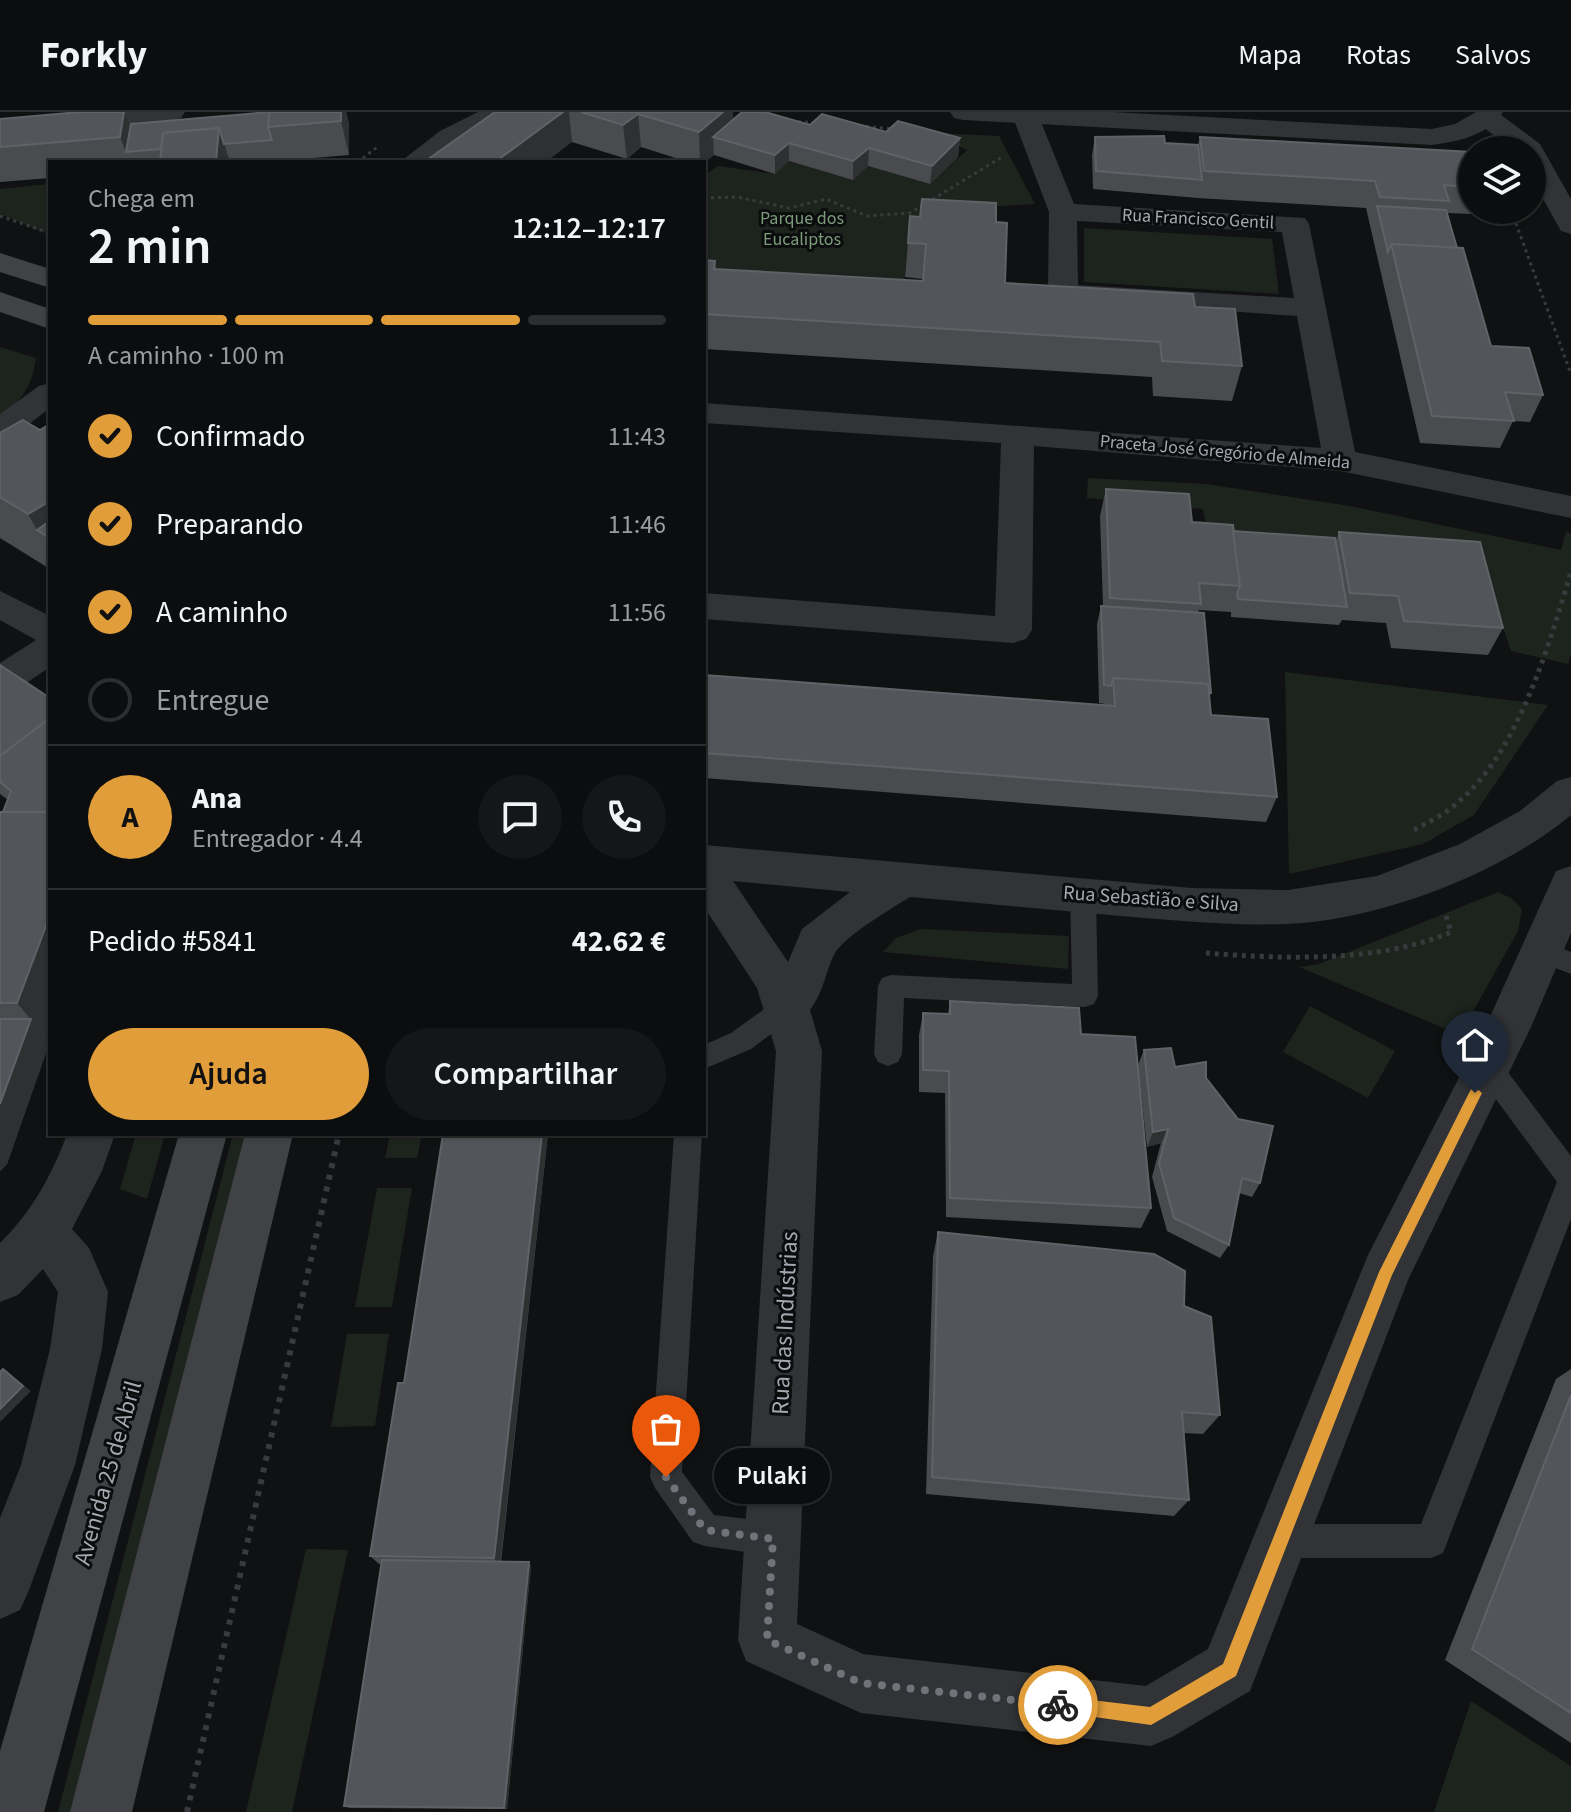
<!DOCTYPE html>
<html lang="pt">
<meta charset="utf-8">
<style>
body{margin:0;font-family:"Source Sans 3",sans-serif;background:#151617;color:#f1f3f6;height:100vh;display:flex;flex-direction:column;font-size:30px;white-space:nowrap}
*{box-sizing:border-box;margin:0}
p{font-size:26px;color:#9a9c9e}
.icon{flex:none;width:44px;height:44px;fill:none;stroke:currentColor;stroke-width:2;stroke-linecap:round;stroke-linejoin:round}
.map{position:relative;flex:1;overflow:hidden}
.panel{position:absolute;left:48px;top:48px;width:658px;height:976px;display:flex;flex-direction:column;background:#0c0d0e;border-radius:0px;box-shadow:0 2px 6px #0004,0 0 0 2px #2c2d2e}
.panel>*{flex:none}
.tools{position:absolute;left:1458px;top:24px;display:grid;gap:16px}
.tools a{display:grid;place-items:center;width:88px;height:88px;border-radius:50%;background:#0c0d0e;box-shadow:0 2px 6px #0004,0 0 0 2px #2c2d2e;font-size:40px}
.pin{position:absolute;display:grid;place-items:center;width:68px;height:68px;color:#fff;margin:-82px -34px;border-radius:50% 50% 50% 0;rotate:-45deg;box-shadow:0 0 8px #0007}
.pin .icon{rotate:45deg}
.courier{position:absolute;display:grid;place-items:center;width:80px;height:80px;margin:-40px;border:6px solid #e09d3a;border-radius:50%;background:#fff;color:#222;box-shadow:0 2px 10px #0007}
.bubble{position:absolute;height:56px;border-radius:28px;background:#0c0d0e;box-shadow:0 2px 6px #0004,0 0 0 2px #2c2d2e;font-size:26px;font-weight:600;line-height:56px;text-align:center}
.head em{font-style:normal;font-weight:600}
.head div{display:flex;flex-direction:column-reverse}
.head{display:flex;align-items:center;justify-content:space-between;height:136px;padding:0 40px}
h1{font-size:52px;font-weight:600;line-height:60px}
.bar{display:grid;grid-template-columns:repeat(4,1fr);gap:12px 8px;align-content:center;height:96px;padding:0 40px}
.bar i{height:10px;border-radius:6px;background:#2c2d2e}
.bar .current{background:#e09d3a}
.bar p{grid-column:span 4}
.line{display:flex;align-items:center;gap:20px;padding:0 40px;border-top:2px solid #2c2d2e}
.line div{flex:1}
.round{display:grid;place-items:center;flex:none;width:84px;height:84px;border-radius:42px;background:#151617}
ol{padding:0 40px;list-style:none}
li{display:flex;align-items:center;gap:24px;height:88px}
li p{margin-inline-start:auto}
li .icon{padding:8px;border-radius:50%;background:#e09d3a;color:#111;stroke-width:4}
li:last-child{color:#9a9c9e}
li i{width:44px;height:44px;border:4px solid #2c2d2e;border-radius:50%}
.primary-button{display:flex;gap:16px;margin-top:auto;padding:16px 40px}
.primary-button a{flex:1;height:92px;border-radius:48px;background:#e09d3a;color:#111;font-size:32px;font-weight:600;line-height:92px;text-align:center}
.primary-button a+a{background:#151617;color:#f1f3f6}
header{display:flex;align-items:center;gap:48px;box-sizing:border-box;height:112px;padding:0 40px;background:#0c0d0e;border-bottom:2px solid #2c2d2e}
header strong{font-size:38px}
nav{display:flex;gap:44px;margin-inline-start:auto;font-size:28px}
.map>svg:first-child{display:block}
.green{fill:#1d241e}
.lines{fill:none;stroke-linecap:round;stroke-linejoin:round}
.path-far2{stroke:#383a3d;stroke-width:3;stroke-dasharray:3 4;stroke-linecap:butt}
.path-far1{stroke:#383a3d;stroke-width:5;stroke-dasharray:4 5;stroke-linecap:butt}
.path{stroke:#383a3d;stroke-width:6;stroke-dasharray:5 7;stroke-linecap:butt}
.service{fill:#323336;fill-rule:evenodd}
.minor{fill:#323336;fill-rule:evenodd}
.tertiary{fill:#323336;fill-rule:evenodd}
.secondary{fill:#404246;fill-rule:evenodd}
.wall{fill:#494b4e}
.shaded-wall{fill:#2e3032}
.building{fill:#525559;stroke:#5f6267;stroke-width:2}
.route{fill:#e09d3a}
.done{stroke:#707379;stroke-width:8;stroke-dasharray:0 14.4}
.labels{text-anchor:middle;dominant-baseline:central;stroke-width:6;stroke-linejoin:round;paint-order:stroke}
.far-park-label{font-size:18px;fill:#7c9b7b;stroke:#0b0c0d}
.far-street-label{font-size:18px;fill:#a3a8b1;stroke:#0b0c0d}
.street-label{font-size:20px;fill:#a3a8b1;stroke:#0b0c0d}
.near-street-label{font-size:24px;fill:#a3a8b1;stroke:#0b0c0d}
</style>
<header>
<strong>Forkly</strong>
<nav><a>Mapa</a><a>Rotas</a><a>Salvos</a></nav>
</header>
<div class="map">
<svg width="1571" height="1700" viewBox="0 0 1571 1700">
<rect width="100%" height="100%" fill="#101112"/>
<!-- green -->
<g class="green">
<polygon points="933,21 999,24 1035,92 982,95 911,113 903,180 704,174 704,64 718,54 775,62 789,49 853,68 868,54 930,72 967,38"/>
<polygon points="50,72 50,123 0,102 0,77"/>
<polygon points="1084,116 1272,127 1279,182 1084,170"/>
<path d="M0 235 36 246C32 274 22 288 0 306Z"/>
<polygon points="1088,366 1206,372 1350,394 1561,438 1566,420 1571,421 1571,542 1568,552 1511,539 1479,446 1462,441 1208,424 1203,397 1087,386"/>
<polygon points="1285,560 1548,593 1474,703 1423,732 1289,762"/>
<polygon points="1498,780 1511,786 1522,797 1518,819 1460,923 1299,855 1319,852"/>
<polygon points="921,817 1069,824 1068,857 883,840 896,826"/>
<polygon points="1310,894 1395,939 1368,986 1283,940"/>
<polygon points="136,1022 165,1022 147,1087 120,1077"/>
<polygon points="233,1022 255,1022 86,1700 58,1700"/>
<polygon points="390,1022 422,1022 417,1046 385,1046"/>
<polygon points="377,1076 412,1076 392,1195 355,1195"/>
<polygon points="347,1222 389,1222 375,1314 331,1315"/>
<polygon points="306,1437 348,1438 292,1700 246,1700"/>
<polygon points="1471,1589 1571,1654 1571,1700 1434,1700"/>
</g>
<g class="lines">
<!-- path-far2 -->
<g class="path-far2">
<polyline points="791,9 817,11"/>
<polyline points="859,14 897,17"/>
<polyline points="357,50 379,34"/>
<polyline points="704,86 737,85 789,96 826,87 867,104 910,101 1002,45"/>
<polyline points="1511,98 1571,262"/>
<polyline points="0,104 50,121"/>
</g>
<!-- path-far1 -->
<g class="path-far1">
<path d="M1414 718C1428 710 1444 703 1456 692 1519 640 1548 535 1571 460"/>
<path d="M1206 841C1281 847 1381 851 1451 820L1446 804"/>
</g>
<!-- path -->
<polyline class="path" points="187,1700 339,1022"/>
<!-- service -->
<g class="service">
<polygon points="1083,773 1092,776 1096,783 1098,884 1094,892 1085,895 904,886 902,942 898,950 888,954 878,950 874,942 878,874 882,866 891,863 1072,872 1070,783 1074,776"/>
<polygon points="1541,828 1571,840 1571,862 1532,847 1528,839 1532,831"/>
<polygon points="787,884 796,887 800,895 796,903 751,937 704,957 704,933 731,921 778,887"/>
<polygon points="1488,943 1498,947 1571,1044 1571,1107 1443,1441 1431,1446 1282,1446 1270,1441 1265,1429 1270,1417 1282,1412 1421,1412 1557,1070 1478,963 1474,955 1478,947"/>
<polygon points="674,1022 702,1022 682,1360 714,1403 773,1410 785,1415 790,1427 785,1439 773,1444 705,1434 693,1430 655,1376 650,1365"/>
</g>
<!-- minor -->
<g class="minor">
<polygon points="81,0 185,0 181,6 172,8 0,23 0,7"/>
<path d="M1011 0H1037L1074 92 1305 106 1309 112 1355 340 1571 384V406L1340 359 1034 334 1032 518 1026 527 1013 531 704 507V481L995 504 1001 331 704 311V291L1321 336 1297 204 1052 187 1048 181 1049 100ZM1077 109 1282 120 1294 186 1078 173Z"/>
<polygon points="1479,0 1497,0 1540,32 1571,87 1571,122 1561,119 1532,67 1532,38 1513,38 1479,12 1475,6"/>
<path d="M0 479 50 504V555C34 565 19 579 0 580V551L36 528 0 508Z"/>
<path d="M1571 665V703C1501 762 1377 809 1286 812 1227 814 1168 808 1110 803 1043 797 977 791 910 785 891 797 846 823 835 841 825 859 825 878 810 898L822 939 797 1512 863 1542 1146 1574 1208 1537 1368 1143 1488 909 1556 759 1571 754V821L1531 915 1408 1168 1250 1579 1172 1625 1151 1634 861 1601 746 1549 738 1528 776 939 757 876 704 795V733L1192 776 1288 778 1377 764 1460 732 1520 699 1557 669ZM733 769 850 780 802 817 788 850Z"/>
<path d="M67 1022H115L102 1059 72 1117 89 1136 108 1180 102 1237 75 1353 29 1478 20 1498 0 1507V1406L21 1353 50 1237 58 1180 43 1157 18 1183 0 1190V1131C31 1101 52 1063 67 1022Z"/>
</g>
<!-- tertiary -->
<g class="tertiary">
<polygon points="478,0 511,0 507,6 458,31 432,50 400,50 440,19"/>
<path d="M950 0H1112L1432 17 1455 12 1476 0H1503C1487 24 1459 29 1432 33L963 8 954 6Z"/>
<polygon points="50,271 50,296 12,325 0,328 0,302 39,274"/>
</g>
<!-- secondary -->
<g class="secondary">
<polygon points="0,141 50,157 50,176 0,160"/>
<polygon points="0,180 50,197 50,217 0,200"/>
<polygon points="179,1022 227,1022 44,1700 0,1700 0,1639"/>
<polygon points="245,1022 293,1022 132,1700 70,1700"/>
</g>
</g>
<!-- wall -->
<g class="wall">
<polygon points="80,0 126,0 131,12 269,0 346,0 349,12 349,43 278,49 277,46 231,50 50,50 50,66 0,70 0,7"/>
<polygon points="495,0 733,0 733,8 960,26 958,45 930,72 868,54 853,68 789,49 775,62 714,43 704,50 688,50 641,35 627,47 572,30"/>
<polygon points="1095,25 1165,31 1198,33 1200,25 1472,40 1472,98 1474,98 1472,102 1446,101 1457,136 1491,234 1543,283 1530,310 1513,309 1500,336 1420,331 1366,96 1198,86 1093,77 1092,43"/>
<polygon points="996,110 1005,171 1195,195 1242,254 1232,289 1153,284 1152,265 704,237 704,148 715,149 716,157 923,169 923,167 905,165 908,131"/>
<polygon points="50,312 50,457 0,426 0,321 40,318"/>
<polygon points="1106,377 1192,410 1233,419 1336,428 1339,420 1503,516 1488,543 1391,536 1386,511 1342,508 1339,513 1231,505 1231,500 1199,498 1198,500 1211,581 1209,586 1211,603 1277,685 1266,710 704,666 704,563 1106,593 1106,592 1099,591 1097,512 1101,494 1103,494 1100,404"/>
<polygon points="0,553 50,586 50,928 7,1052 0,1059 0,700 3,700 8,688 0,682"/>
<polygon points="950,889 1081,922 1151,1096 1141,1116 946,1105 945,981 919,980 919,923 923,901 948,902"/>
<polygon points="1144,938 1175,955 1206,966 1260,1071 1252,1085 1239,1081 1229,1133 1220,1146 1167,1119 1152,1065 1161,1031 1147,1035 1138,953"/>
<polygon points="443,1022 548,1022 501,1450 531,1454 507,1697 349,1696 344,1694 382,1452 379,1452 370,1444 404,1271"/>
<polygon points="938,1120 1184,1194 1220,1303 1203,1322 1184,1321 1189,1388 1174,1404 926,1382 933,1144"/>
<polygon points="1571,1257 1571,1631 1445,1548 1556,1267"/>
</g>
<!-- shaded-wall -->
<g class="shaded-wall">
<polygon points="124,0 126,0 137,30 126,40 120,25"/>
<polygon points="341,0 346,0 349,12 349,43 341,9"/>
<polygon points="563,0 569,0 572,30 546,50 495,50"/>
<polygon points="723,0 733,0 734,26 713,25 714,43 704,51 700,50 699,20"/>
<polygon points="638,2 641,35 627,47 623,13"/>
<polygon points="219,16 230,50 216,50"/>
<polygon points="960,26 958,45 930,72 932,54"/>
<polygon points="789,31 789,49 775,62 775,43"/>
<polygon points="869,36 868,54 853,68 853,49"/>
<polygon points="50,389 50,426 37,418 28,402"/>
<polygon points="50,803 50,930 17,891"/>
<polygon points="31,907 50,930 7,1052 0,1059 0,992"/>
<polygon points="1168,1017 1161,1031 1147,1035 1153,1020"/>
<polygon points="542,1022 548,1022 500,1454 494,1446"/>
<polygon points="3,1257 31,1279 0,1310 0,1297"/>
<polygon points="529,1450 531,1454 507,1697 504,1696"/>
</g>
<!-- building -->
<g class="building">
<polygon points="80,0 124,0 120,25 0,35 0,7"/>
<polygon points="269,0 341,0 341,9 268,15"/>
<polygon points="269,0 268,15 272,28 224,32 219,16 163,21 161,37 126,40 131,12"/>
<polygon points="495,0 563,0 495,50 424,50"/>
<polygon points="581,0 723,0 699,20 638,2 623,13"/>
<polygon points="742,0 765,0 810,13 822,2 886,20 898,9 960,26 932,54 869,36 853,49 789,31 775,43 713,25"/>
<polygon points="219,16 216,50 160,50 163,21"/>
<polygon points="1164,24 1165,31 1198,33 1202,68 1096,59 1095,25"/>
<polygon points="1200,25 1472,40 1472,75 1444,73 1449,89 1380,85 1375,69 1204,59"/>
<polygon points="922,87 996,91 996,110 1007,111 1005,171 1193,182 1195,195 1235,197 1242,254 1162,249 1160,230 704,202 704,148 715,149 714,157 923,169 926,132 908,131 910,104 920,105"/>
<polygon points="1377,94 1446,98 1457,136 1391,132 1388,140"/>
<polygon points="1391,132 1463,136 1491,234 1529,236 1543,283 1505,280 1514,309 1432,304"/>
<polygon points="23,308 40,318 50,312 50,389 28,402 0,385 0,321"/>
<polygon points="1106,377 1189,382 1192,410 1233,413 1240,474 1199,471 1201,492 1110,486"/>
<polygon points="50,409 50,426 37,418"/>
<polygon points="1233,419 1335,426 1347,495 1238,487 1237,482 1240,474"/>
<polygon points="1339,420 1480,430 1503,516 1404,509 1398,484 1350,481"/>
<polygon points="1101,494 1204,501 1211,581 1209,581 1208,572 1113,566 1111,574 1104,573"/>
<polygon points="0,553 50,586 50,606 0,644"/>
<polygon points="704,563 1115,594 1113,566 1208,572 1211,603 1268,607 1277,685 704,641"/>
<polygon points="50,606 50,700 3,700 11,679 0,670 0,644"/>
<polygon points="0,700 50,700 50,803 17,891 0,891"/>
<polygon points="950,889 1079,896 1081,922 1135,925 1151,1096 950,1086 949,959 923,958 923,901 950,902"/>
<polygon points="0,907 31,907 0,992"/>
<polygon points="1171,936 1175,955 1206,950 1206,966 1238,1007 1273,1014 1260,1071 1242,1066 1229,1133 1174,1106 1159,1051 1168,1017 1153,1020 1144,938"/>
<polygon points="443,1022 542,1022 494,1446 370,1444 398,1271 404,1271"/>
<polygon points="938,1120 1154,1142 1185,1159 1184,1194 1211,1205 1220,1303 1182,1300 1189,1388 932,1365"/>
<polygon points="3,1257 23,1274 0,1297 0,1260"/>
<polygon points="1571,1283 1571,1601 1472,1537"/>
<polygon points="382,1448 529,1450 504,1696 344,1694"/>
</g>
<!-- route -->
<polygon class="route" points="1475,975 1482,981 1392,1163 1236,1564 1151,1613 1052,1599 1049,1593 1052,1587 1058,1584 1150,1595 1223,1552 1379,1160 1471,977"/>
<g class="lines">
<!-- done -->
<polyline class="done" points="666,1365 705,1418 773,1427 767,1528 861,1571 1058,1593"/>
</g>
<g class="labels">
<!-- far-park labels -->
<g class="far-park-label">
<text x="802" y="106">Parque dos<tspan x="802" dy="21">Eucaliptos</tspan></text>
</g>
<!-- far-street labels -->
<g class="far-street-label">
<text transform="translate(1198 107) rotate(3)">Rua Francisco Gentil</text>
<text transform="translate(1225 340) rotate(5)">Praceta José Gregório de Almeida</text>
</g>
<!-- street labels -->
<g class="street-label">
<text transform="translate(1151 787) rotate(4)">Rua Sebastião e Silva</text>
</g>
<!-- near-street labels -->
<g class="near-street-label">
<text transform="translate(785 1211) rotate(-87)">Rua das Indústrias</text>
<text transform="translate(108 1361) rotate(-74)">Avenida 25 de Abril</text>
</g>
</g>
</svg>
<div class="tools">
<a><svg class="icon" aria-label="layers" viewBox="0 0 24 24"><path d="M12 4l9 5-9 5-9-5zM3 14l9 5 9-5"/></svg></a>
</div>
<div class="pin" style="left:666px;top:1365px;background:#ea580c"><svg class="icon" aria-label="bag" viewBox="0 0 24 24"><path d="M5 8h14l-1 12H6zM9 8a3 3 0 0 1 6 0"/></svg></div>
<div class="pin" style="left:1475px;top:981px;background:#1f2937"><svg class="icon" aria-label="home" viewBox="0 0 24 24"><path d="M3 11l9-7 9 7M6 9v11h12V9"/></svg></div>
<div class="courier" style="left:1058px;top:1593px"><svg class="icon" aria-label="bike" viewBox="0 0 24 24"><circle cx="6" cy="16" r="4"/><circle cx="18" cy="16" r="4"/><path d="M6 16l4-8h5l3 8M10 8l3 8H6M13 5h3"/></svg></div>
<div class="bubble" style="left:714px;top:1336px;width:116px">Pulaki</div>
<section class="panel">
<div class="head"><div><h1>2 min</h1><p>Chega em</p></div><em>12:12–12:17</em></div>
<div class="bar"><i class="current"></i><i class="current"></i><i class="current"></i><i></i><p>A caminho · 100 m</p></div>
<ol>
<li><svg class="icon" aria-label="check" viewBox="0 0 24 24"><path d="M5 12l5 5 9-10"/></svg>Confirmado<p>11:43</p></li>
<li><svg class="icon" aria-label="check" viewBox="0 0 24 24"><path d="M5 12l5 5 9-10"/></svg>Preparando<p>11:46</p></li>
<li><svg class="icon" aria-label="check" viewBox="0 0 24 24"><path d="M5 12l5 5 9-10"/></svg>A caminho<p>11:56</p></li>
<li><i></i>Entregue</li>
</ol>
<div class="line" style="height:144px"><b class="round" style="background:#e09d3a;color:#111">A</b><div><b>Ana</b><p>Entregador · 4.4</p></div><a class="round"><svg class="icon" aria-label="chat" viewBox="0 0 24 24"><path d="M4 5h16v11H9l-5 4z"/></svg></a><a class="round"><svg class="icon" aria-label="phone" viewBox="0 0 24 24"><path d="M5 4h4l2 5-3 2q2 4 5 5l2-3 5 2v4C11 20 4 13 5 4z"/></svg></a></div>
<div class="line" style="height:104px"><div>Pedido #5841</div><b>42.62 €</b></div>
<div class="primary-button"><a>Ajuda</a><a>Compartilhar</a></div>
</section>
</div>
